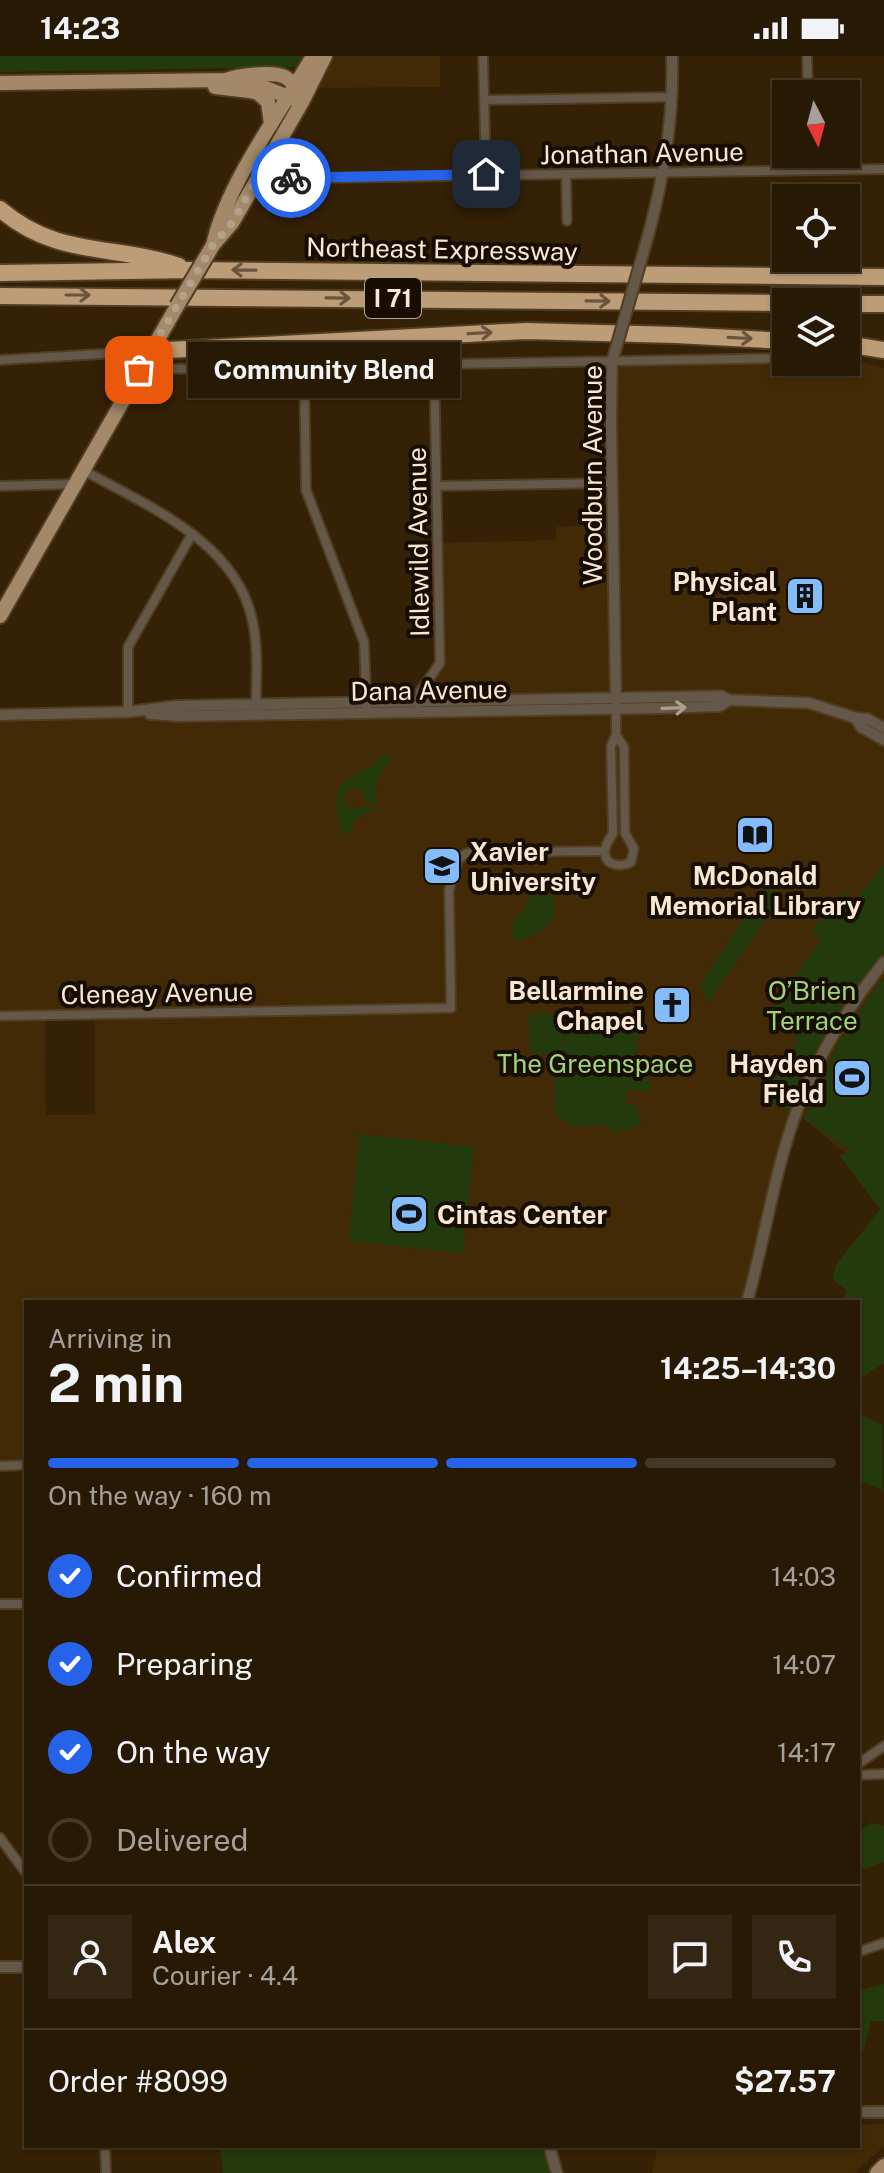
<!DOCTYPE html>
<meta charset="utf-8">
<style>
body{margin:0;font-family:"Public Sans",sans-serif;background:#342613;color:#f1f3f6;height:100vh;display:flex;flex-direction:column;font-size:30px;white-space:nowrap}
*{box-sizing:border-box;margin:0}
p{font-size:26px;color:#a5a09a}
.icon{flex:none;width:44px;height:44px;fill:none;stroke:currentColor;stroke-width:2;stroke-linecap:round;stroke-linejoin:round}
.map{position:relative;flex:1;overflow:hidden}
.details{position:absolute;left:24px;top:1244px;width:836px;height:848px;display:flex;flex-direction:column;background:#281904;border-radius:0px;box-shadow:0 2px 6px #0004,0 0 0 2px #443826}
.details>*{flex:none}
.needle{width:52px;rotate:174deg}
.tools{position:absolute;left:772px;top:24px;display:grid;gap:16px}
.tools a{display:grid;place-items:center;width:88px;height:88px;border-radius:0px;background:#281904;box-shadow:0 2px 6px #0004,0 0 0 2px #443826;font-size:40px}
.pin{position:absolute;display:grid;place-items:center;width:68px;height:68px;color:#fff;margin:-34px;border-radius:16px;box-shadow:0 4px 12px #0006}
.courier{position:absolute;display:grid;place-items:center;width:80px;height:80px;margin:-40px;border:6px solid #2563eb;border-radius:50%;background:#fff;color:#222;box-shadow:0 2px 10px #0007}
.bubble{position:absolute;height:56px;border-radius:0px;background:#281904;box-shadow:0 2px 6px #0004,0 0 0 2px #443826;font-size:26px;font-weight:700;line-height:56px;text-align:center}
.summary em{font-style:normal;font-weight:700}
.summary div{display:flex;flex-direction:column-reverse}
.summary{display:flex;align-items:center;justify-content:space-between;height:136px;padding:0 24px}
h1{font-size:52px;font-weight:700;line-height:60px}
.bar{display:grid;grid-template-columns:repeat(4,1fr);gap:12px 8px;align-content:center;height:96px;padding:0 24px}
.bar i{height:10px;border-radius:6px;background:#443826}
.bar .current{background:#2563eb}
.bar p{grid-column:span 4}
.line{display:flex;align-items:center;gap:20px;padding:0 24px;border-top:2px solid #443826}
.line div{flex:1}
.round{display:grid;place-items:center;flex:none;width:84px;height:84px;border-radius:0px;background:#342613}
ol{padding:0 24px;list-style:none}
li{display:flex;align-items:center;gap:24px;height:88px}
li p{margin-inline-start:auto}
li .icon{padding:8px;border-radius:50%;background:#2563eb;color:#fff;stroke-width:4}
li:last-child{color:#a5a09a}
li i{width:44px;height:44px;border:4px solid #443826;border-radius:50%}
.status{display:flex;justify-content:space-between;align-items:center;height:56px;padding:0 40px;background:#281904;direction:ltr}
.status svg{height:22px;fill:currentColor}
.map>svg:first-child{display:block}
.built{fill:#422a07;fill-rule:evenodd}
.green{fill:#233a0c}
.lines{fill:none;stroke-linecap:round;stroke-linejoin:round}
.minor-casing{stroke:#503d22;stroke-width:12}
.tertiary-casing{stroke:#503d22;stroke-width:14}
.primary-casing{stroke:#503d22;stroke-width:18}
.motorway-casing{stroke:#503d22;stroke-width:20}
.minor{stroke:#655849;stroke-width:8}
.tertiary{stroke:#655849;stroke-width:10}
.primary{stroke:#a3896a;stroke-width:14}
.motorway{stroke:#bc9d77;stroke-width:16}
.tertiary-bridge-casing{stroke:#503d22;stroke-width:14;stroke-linecap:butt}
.primary-bridge-casing{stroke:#503d22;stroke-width:18;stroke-linecap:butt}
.tertiary-bridge{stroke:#655849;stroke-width:10}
.primary-bridge{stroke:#a3896a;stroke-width:14}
.oneway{stroke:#6a553c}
.oneway2{stroke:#aea08e}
.done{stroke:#b3a28b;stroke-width:8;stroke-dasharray:0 14.4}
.route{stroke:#2563eb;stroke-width:10}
.labels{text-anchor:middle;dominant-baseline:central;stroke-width:8;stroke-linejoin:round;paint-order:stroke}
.shield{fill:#180d01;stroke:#b4a694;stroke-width:2}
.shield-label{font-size:24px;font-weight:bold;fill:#f7e7d3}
.street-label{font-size:26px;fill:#f7e7d3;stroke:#180d01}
.poi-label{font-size:26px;font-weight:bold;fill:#f7e7d3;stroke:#180d01;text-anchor:end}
.park-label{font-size:26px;fill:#a2d37a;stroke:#180d01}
</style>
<div class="status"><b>14:23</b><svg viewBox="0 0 49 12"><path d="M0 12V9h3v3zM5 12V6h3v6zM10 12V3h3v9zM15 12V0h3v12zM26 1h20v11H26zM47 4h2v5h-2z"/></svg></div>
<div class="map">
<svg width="884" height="2117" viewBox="0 0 884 2117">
<rect width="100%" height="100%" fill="#352105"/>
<!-- built -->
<g class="built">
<polygon points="325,0 440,0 440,31 309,32"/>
<path d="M846 301 884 312V1130L797 1057 747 1246H26V1409L0 1410V659L418 657V646L437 612V487L556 484V471L613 468 612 305 846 306ZM45 959 95 960V1059H46Z"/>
<polygon points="884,2068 884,2090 855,2117 652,2117 658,2090 858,2090 858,2069"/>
</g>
<!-- green -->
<g class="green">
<polygon points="0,0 305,0 298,11 0,16"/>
<path d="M389 698 391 701 376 725 377 749 367 746C365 743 364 739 362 737 354 725 343 736 343 745L350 753 367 750 376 753 354 764 350 778 343 777C339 769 338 761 337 752 332 715 365 723 382 699Z"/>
<polygon points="884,809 884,906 863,933 796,1056 762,1046 798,983 768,962 785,931 822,885 811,874 842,836 854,845"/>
<polygon points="765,831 784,836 708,947 700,929"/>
<polygon points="529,839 555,839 554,859 542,877 539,875 526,883 513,885 513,866 527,849"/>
<polygon points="881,924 884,926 884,1307 858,1324 858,1246 843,1246 847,1235 833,1223 836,1209 880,1153 839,1099 852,1095 804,1063 840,984"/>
<path d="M618 956H623L642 974 635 988 641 995 635 996 640 1004 650 1003 642 1013 651 1029 649 1035 627 1034 626 1048 636 1049 641 1069C632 1075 623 1071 615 1078L606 1069 571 1070 555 1057 554 998 530 997 529 958H582L593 966 598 967 613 962Z"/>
<polygon points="359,1078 474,1091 463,1197 349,1185"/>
<polygon points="858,1357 882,1369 883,1434 860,1425 858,1428"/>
<polygon points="872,1767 884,1770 884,1806 858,1815 858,1775"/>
<polygon points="884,1928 884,1965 871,1965 861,2004 858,2003 858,1935"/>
<polygon points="220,2090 549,2090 557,2117 223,2117"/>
</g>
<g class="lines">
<defs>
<g id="minor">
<polyline points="483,0 486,118"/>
<polyline points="807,0 808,38"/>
<polyline points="485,44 671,41"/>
<polyline points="809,98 809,114"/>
<polyline points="566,118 567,165"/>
<polyline points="258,123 884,113"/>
<polyline points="846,301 851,301"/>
<polyline points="0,304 150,295"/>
<polyline points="304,310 306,434 364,586 367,658"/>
<polyline points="170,313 786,302"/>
<path d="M83 414C147 450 235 485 252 563 259 592 256 625 256 655"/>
<polyline points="0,430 75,428"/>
<polyline points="437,430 612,427"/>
<polyline points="418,649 420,636 440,607 434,308"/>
<polyline points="616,652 616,679"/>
<polyline points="128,656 128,591 192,478"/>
<path d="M616 679 624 691 625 777 634 793 631 806C619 813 600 808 606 790 607 785 611 782 613 777L611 690Z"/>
<polyline points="0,960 451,952 449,834 458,804 465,798 480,793 518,796 605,795"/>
<polyline points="0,1410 26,1409"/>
<polyline points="0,1548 26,1548"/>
<polyline points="858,1708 884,1690"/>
<polyline points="858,1719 884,1718"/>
<polyline points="0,1782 26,1817"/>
<polyline points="858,1896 884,1887"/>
<polyline points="105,2090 106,2117"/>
</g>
<g id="tertiary">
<path d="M648 180C664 121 674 61 672 0"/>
<polyline points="616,645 611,364 612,305 616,292"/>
<polyline points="150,658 179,660 663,652 720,650 729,644"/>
<polyline points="0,659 128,656 176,650 721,640 729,644 809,647 856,662 868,663 884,672"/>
<polyline points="856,662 861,671 884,684"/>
<path d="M747 1246C765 1183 774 1116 797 1054 817 1000 848 951 884 906"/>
<polyline points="0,1911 26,1911"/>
<polyline points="858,2056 884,2056"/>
<polyline points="549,2090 557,2117"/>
</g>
<g id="primary">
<path d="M0 27 226 24C238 19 273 15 285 21 292 25 299 34 305 39"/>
<polyline points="250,28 263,31 294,43"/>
<polyline points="215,31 250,35 258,37 268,46 271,68"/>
<path d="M214 185C229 125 281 55 313 0"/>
<polyline points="213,189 232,167 302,46 325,0"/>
<polyline points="0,560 177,250"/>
<polyline points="877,2117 884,2110"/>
</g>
<g id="motorway">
<path d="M0 153C57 202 114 188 179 210"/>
<polyline points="0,217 192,214 884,221"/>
<polyline points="0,240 786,247"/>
<polyline points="846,248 884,248"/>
<polyline points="846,288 884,294"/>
<polyline points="150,295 526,275 676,279 786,285"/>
</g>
</defs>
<!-- minor casing -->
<use href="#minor" class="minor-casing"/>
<!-- tertiary casing -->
<use href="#tertiary" class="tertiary-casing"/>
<!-- primary casing -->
<use href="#primary" class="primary-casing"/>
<!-- motorway casing -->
<use href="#motorway" class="motorway-casing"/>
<!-- minor -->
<use href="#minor" class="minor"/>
<!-- tertiary -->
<use href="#tertiary" class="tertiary"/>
<!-- primary -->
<use href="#primary" class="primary"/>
<!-- motorway -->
<use href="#motorway" class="motorway"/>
<defs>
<polyline id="tertiary-bridge" points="616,292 648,180"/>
<polyline id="primary-bridge" points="177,250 213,189"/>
</defs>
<!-- tertiary-bridge casing -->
<use href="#tertiary-bridge" class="tertiary-bridge-casing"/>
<!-- primary-bridge casing -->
<use href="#primary-bridge" class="primary-bridge-casing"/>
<!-- tertiary-bridge -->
<use href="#tertiary-bridge" class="tertiary-bridge"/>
<!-- primary-bridge -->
<use href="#primary-bridge" class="primary-bridge"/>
</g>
<!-- one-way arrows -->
<defs><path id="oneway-shaft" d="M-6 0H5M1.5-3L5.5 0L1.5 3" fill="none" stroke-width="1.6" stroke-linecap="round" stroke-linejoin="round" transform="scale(2)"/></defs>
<g class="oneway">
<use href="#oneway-shaft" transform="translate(244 214) rotate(-179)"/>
<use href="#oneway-shaft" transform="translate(78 239)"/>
<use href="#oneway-shaft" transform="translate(338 242) rotate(1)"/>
<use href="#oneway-shaft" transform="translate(598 245) rotate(1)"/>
<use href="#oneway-shaft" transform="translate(480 277) rotate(-3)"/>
<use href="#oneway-shaft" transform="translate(740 282) rotate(3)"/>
</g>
<use class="oneway2" href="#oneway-shaft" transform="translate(674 652) rotate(-2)"/>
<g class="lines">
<!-- done -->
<polyline class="done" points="139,314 213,189 232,167 257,123 291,122"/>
<!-- route -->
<polyline class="route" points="291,122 486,118"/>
</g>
<!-- icons -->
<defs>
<symbol id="building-square" viewBox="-11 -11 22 22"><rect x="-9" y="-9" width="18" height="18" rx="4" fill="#84bcfb" stroke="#180d01"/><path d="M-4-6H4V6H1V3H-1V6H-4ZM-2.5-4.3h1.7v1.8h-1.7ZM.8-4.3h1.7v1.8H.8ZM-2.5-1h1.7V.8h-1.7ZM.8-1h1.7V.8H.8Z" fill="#111"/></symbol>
<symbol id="library-square" viewBox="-11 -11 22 22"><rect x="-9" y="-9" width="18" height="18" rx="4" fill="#84bcfb" stroke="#180d01"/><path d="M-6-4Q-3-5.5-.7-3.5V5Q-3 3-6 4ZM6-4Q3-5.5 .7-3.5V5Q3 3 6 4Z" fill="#111"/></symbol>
<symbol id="university-square" viewBox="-11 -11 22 22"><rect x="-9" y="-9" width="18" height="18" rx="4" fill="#84bcfb" stroke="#180d01"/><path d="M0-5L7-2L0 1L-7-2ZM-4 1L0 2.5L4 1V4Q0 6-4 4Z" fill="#111"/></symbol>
<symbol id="church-square" viewBox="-11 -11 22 22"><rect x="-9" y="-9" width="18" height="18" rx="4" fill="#84bcfb" stroke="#180d01"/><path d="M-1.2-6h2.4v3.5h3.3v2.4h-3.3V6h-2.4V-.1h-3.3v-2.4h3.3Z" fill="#111"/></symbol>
<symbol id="stadium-square" viewBox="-11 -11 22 22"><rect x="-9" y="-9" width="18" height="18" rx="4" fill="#84bcfb" stroke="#180d01"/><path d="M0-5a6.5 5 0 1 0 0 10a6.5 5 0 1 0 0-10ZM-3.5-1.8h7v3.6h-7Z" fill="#111"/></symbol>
</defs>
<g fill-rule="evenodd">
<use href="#building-square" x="783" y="518" width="44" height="44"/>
<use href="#library-square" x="733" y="757" width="44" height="44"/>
<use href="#university-square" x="420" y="788" width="44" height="44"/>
<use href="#church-square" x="650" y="927" width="44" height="44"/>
<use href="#stadium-square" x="830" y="1000" width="44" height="44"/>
<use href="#stadium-square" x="387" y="1136" width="44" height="44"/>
</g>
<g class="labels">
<!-- shield labels -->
<rect class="shield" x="365" y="222" width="56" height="40" rx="6"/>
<g class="shield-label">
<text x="393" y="242">I 71</text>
</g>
<!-- street labels -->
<g class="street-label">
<text transform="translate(642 97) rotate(-1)">Jonathan Avenue</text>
<text transform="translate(442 193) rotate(1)">Northeast Expressway</text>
<text transform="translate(592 419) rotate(-90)">Woodburn Avenue</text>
<text transform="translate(418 486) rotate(-91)">Idlewild Avenue</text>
<text transform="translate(429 634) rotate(-1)">Dana Avenue</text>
<text transform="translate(157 937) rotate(-1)">Cleneay Avenue</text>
</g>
<!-- poi labels -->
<g class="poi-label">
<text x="777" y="525">Physical<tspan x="777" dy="30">Plant</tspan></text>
<text x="470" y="795" text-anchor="start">Xavier<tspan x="470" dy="30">University</tspan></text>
<text x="755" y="819" text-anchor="middle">McDonald<tspan x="755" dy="30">Memorial Library</tspan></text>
<text x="644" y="934">Bellarmine<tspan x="644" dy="30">Chapel</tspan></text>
<text x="824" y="1007">Hayden<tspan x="824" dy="30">Field</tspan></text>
<text x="437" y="1158" text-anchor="start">Cintas Center</text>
</g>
<!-- park labels -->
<g class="park-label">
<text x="812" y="934">O’Brien<tspan x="812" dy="30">Terrace</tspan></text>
<text x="595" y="1007">The Greenspace</text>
</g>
</g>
</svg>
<div class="tools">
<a><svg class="needle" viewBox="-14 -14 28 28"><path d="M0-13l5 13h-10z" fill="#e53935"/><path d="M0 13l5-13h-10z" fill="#a5a09a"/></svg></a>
<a><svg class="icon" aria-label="locate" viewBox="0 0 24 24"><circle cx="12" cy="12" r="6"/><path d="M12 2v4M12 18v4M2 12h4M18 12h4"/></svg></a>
<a><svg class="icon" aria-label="layers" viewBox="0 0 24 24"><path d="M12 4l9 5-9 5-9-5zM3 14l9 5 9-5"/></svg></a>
</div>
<div class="pin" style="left:139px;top:314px;background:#ea580c"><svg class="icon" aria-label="bag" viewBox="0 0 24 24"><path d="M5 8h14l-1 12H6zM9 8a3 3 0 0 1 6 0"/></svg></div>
<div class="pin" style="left:486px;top:118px;background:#1f2937"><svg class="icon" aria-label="home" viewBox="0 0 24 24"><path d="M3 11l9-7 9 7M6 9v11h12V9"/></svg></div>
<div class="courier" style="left:291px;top:122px"><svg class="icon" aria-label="bike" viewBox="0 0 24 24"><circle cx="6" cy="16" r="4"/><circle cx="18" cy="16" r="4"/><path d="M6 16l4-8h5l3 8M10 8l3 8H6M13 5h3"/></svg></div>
<div class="bubble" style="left:188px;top:286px;width:272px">Community Blend</div>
<section class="details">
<div class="summary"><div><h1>2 min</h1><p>Arriving in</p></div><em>14:25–14:30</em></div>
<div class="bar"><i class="current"></i><i class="current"></i><i class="current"></i><i></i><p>On the way · 160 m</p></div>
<ol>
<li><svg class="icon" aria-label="check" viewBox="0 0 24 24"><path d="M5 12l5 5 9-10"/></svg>Confirmed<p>14:03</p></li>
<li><svg class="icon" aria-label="check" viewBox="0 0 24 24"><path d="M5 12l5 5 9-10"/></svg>Preparing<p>14:07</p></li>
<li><svg class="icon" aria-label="check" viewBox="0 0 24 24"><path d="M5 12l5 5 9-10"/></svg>On the way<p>14:17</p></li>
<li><i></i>Delivered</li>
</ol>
<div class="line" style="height:144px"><a class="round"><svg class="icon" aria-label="person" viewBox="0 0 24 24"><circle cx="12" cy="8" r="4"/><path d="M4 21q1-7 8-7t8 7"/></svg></a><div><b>Alex</b><p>Courier · 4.4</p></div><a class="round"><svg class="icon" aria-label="chat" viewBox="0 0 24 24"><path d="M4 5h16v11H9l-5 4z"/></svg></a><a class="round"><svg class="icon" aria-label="phone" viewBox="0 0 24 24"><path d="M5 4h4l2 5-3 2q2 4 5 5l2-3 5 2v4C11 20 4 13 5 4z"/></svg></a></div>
<div class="line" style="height:104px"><div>Order #8099</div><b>$27.57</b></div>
</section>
</div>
